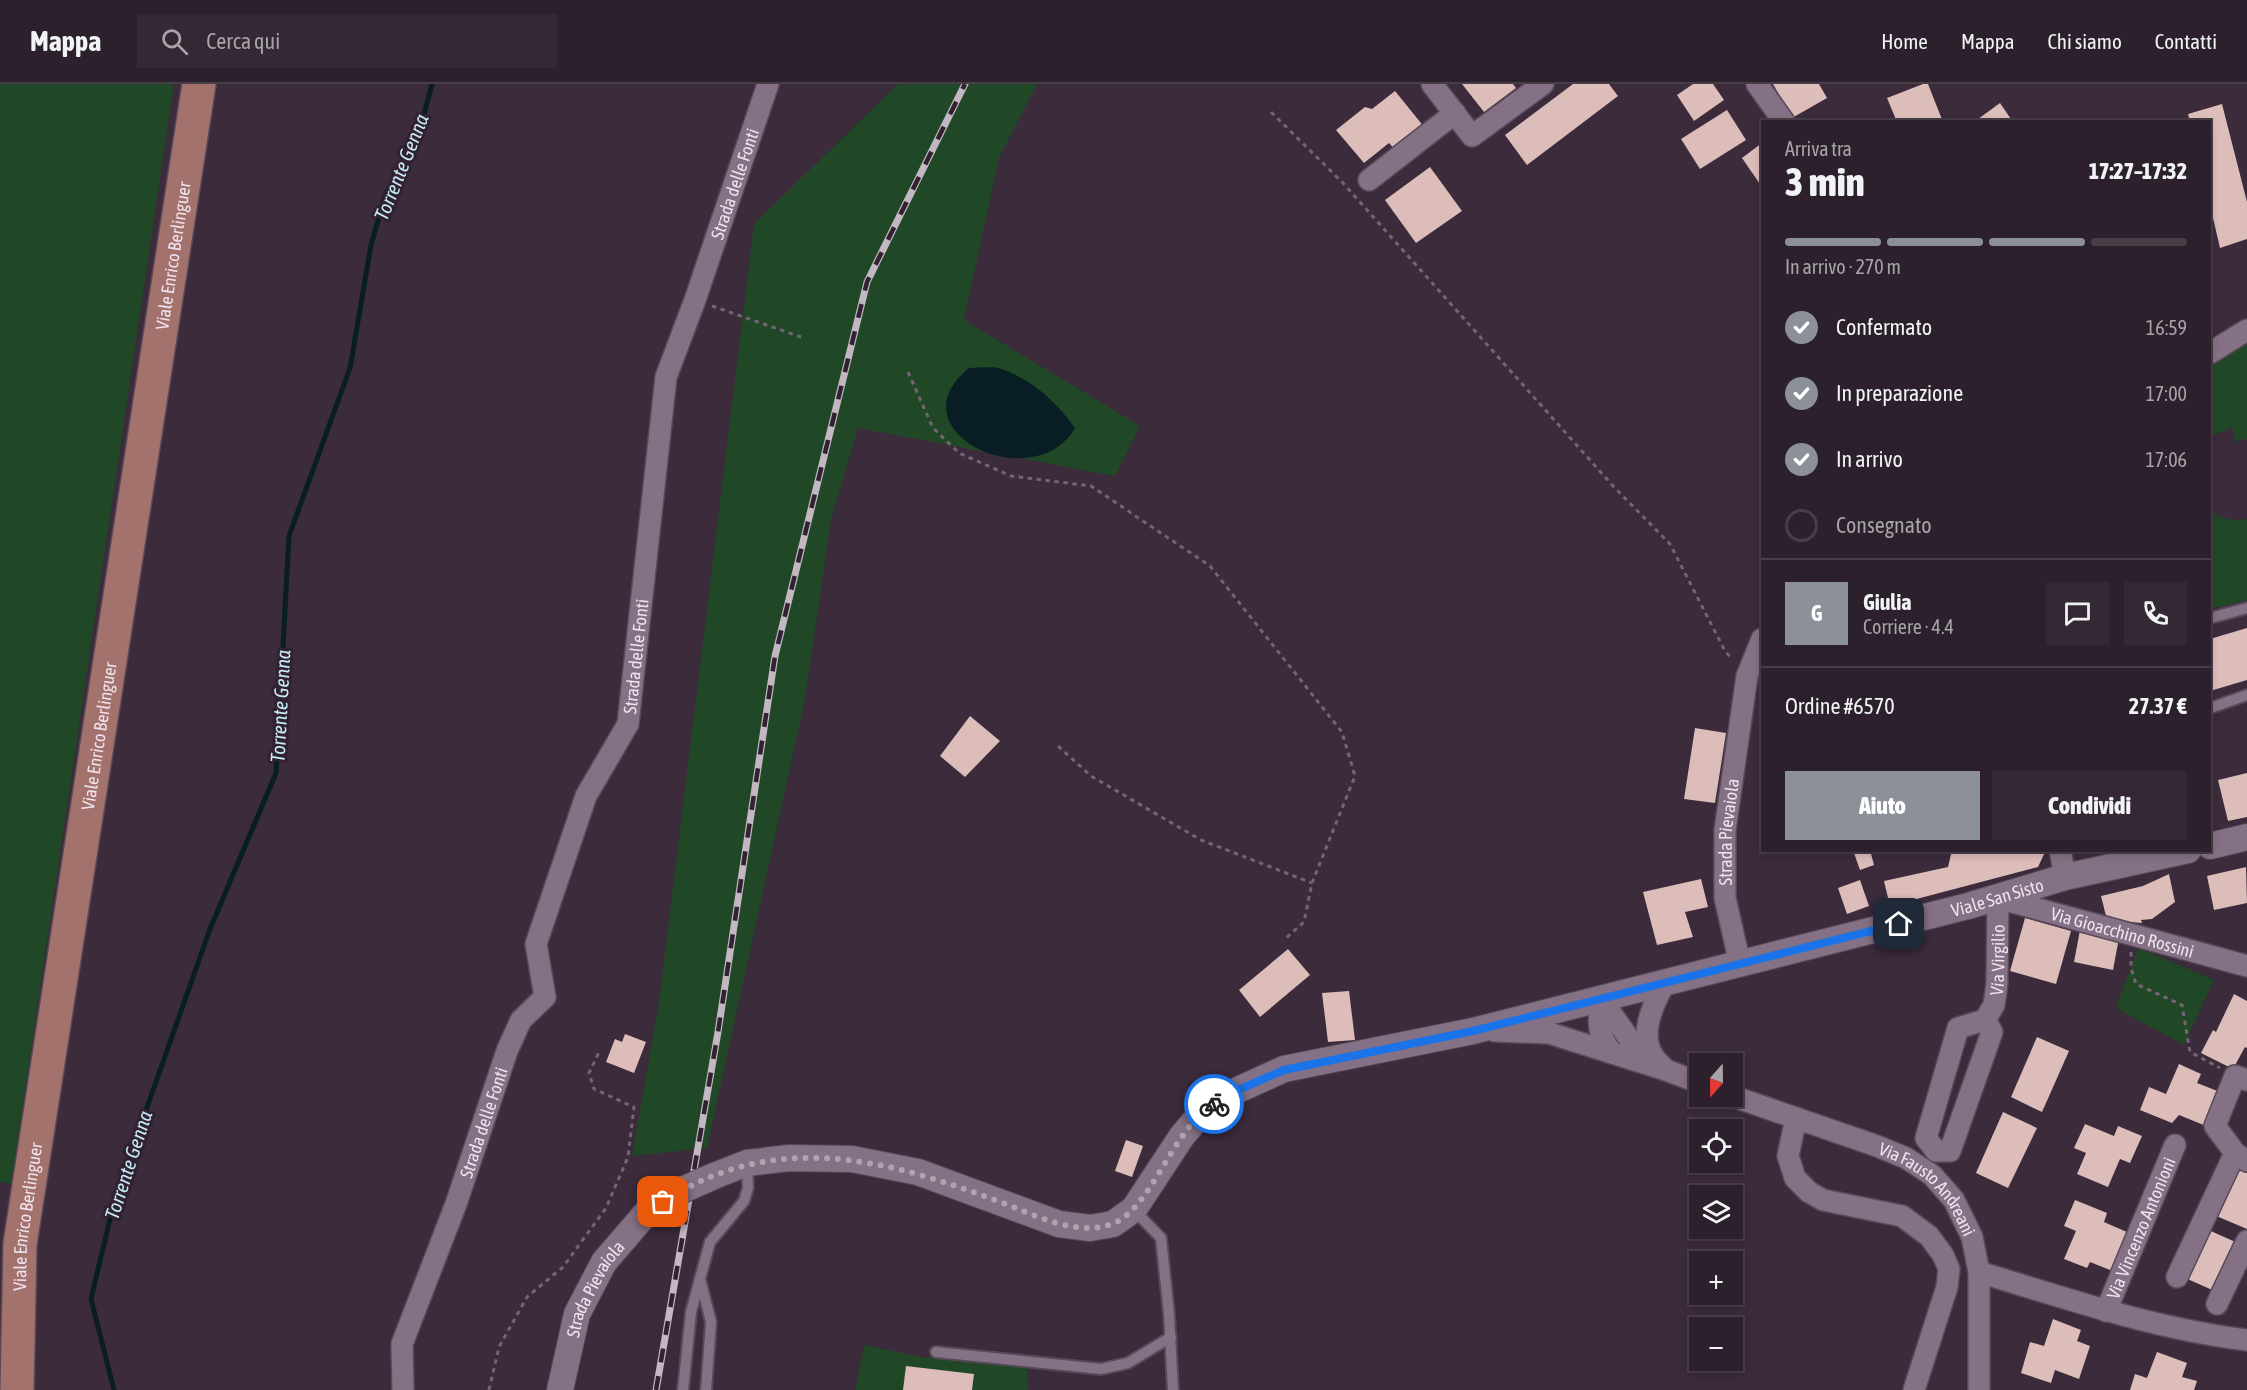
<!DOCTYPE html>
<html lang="it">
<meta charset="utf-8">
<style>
body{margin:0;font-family:"Asap Condensed",sans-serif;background:#342834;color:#f1f3f6;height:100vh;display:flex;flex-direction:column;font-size:22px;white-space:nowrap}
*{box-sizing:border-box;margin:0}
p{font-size:20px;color:#a6a3a9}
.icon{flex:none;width:33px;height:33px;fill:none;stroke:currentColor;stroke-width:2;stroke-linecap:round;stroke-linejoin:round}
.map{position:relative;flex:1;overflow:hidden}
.panel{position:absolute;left:1761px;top:36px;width:450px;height:732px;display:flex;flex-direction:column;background:#2c202c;border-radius:0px;box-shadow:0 3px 9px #0003,0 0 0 2px #483e48}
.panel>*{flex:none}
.needle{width:39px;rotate:200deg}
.fabs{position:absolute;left:1689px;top:969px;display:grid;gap:12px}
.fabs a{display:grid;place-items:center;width:54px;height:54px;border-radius:0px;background:#2c202c;box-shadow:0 3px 9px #0003,0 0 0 2px #483e48;font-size:30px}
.pin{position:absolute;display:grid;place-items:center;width:51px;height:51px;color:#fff;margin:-26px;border-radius:12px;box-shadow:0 3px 9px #0006}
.courier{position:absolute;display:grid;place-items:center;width:60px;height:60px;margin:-30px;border:4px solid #1a73e8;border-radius:50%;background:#fff;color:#222;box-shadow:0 2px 8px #0007}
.head em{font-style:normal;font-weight:800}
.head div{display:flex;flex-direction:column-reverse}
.head{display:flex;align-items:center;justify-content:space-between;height:102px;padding:0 24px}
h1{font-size:39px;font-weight:800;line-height:45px}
.bar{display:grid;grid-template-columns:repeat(4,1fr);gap:9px 6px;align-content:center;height:72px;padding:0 24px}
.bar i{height:8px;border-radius:4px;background:#483e48}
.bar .on{background:#8c9099}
.bar p{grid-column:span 4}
.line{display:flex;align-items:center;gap:15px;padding:0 24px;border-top:2px solid #483e48}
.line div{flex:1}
.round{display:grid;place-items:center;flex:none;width:63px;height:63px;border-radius:0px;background:#342834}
ol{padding:0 24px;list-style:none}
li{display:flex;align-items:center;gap:18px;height:66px}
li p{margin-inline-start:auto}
li .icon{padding:6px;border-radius:50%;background:#8c9099;color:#fff;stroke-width:4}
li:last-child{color:#a6a3a9}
li i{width:33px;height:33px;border:3px solid #483e48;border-radius:50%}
.cta{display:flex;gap:12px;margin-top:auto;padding:12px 24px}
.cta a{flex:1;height:69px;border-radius:0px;background:#8c9099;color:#fff;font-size:24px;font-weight:800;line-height:69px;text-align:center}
.cta a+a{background:#342834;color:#f1f3f6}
header{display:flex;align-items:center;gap:36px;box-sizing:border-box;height:84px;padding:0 30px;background:#2c202c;border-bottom:2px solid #483e48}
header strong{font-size:28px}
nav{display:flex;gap:33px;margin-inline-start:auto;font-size:21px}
.search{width:420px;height:54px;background:#342834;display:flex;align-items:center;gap:15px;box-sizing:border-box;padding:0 21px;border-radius:0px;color:#a6a3a9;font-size:22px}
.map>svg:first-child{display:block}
.green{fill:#204826}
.water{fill:#091e24}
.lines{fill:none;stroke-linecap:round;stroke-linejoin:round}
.stream{stroke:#091e24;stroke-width:5}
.building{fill:#ddbdba}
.service-casing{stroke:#574957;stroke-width:14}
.minor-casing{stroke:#574957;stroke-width:24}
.tertiary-casing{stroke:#574957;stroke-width:28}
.primary-casing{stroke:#574957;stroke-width:36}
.path{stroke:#746574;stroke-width:3;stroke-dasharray:4.5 4.5;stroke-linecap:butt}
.service{stroke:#857185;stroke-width:10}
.minor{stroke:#857185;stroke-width:21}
.tertiary{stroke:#857185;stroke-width:26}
.primary{stroke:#a4726c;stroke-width:33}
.rail-casing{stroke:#c3b7c3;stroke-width:7}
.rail{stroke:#312131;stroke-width:4.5;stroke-dasharray:14;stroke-linecap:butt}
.tertiary-bridge-casing{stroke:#574957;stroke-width:28;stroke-linecap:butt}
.tertiary-bridge{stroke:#857185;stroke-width:26}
.done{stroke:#afa3af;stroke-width:6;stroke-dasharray:0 10.8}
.route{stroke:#1a73e8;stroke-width:8}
.labels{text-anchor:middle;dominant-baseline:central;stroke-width:6;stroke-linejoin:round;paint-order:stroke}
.street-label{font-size:18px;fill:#eee3ee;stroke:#312131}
.water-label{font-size:20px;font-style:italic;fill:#c6ebf6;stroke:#312131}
</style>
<header>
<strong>Mappa</strong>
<div class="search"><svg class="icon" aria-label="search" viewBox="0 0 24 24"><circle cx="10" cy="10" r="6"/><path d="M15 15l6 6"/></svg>Cerca qui</div>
<nav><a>Home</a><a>Mappa</a><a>Chi siamo</a><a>Contatti</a></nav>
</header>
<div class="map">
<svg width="2247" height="1306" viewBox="0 0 2247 1306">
<rect width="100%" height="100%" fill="#3b2b3b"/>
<!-- green -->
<g class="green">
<polygon points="0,0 174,0 11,1100 0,1098"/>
<polygon points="898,0 1037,0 999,74 964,236 1140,342 1115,392 858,344 831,436 805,615 707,1064 632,1072 659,918 754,140"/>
<polygon points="2247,255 2247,355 2236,358 2232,343 2210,353 2210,279"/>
<path d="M2210 426C2222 435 2232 438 2247 435V516L2210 525Z"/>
<polygon points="2138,864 2214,896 2184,961 2116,924"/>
<polygon points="864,1261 921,1273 1027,1282 1028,1306 855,1306"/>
</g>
<!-- water -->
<path class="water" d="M969 284C980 284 993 282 1002 285 1033 296 1057 319 1075 344 1034 415 891 347 969 284Z"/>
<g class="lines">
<!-- stream -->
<polyline class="stream" points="114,1306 91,1215 115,1114 210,845 276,689 289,452 350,284 371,161 385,112 420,45 432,0"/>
</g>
<!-- building -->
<g class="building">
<polygon points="1462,0 1513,0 1516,4 1484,28"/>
<polygon points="1573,0 1609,0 1618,12 1527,81 1505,51"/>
<polygon points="1693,0 1713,0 1724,16 1694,37 1677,11"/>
<polygon points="1773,0 1819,0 1827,14 1792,34"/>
<polygon points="1923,0 1928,0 1943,38 1897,38 1887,14"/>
<polygon points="1395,7 1425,44 1396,67 1389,59 1364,79 1336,46 1365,23 1372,25"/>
<polygon points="2000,19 2013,38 1974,38"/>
<polygon points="2222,20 2247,118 2247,155 2220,164 2210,121 2210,38 2190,38 2188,30"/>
<polygon points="1727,26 1746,56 1700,85 1681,55"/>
<polygon points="1762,59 1762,103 1742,74"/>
<polygon points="1430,83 1462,127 1416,159 1385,116"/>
<polygon points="2247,544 2247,596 2210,607 2210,555"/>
<polygon points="970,632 1000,657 965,693 940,672"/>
<polygon points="1695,644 1726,649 1715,719 1684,715"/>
<polygon points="2247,689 2247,733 2228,737 2218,696"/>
<polygon points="1860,766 1870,766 1874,781 1860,786 1854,769"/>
<polygon points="1952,766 2046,766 2038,783 1890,822 1884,797 1948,783"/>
<polygon points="2246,783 2247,819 2214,826 2207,792"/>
<polygon points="2169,790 2175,818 2152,835 2141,836 2142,839 2107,836 2101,812 2143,802"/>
<polygon points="1701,795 1708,823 1685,828 1693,853 1657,861 1643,808"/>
<polygon points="1860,796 1869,822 1847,830 1838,804"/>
<polygon points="2025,834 2071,847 2056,900 2010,887"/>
<polygon points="2080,846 2119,854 2113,886 2074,878"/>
<polygon points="1288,865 1310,891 1260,933 1239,906"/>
<polygon points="1349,907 1355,956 1328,958 1322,909"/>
<polygon points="2234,910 2247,917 2247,964 2245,963 2233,985 2201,969 2213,946 2216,948"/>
<polygon points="625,950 646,958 634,989 606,978 615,955 622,958"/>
<polygon points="2037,953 2069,967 2042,1028 2011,1013"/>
<polygon points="2179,980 2201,990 2197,999 2220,1008 2206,1042 2179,1031 2172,1039 2140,1026 2149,1003 2166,1010"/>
<polygon points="2003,1028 2037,1044 2008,1104 1976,1089"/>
<polygon points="2085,1040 2114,1052 2118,1042 2142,1052 2130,1079 2120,1075 2108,1103 2077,1090 2086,1069 2074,1064"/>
<polygon points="1126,1056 1143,1062 1132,1093 1115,1087"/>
<polygon points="2234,1084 2247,1089 2247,1145 2214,1131"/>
<polygon points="2075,1116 2107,1129 2104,1138 2136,1152 2120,1190 2090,1178 2087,1184 2064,1175 2076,1147 2064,1142"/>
<polygon points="2204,1144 2240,1160 2219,1209 2183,1193"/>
<polygon points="2053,1235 2081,1246 2077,1257 2090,1262 2079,1295 2055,1286 2051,1299 2021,1289 2030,1258 2044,1262"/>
<polygon points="2157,1268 2187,1279 2182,1293 2197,1297 2194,1306 2130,1306 2135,1290 2147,1294"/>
<polygon points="906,1282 974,1290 972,1306 903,1306"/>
</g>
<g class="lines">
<defs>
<g id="service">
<polyline points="2210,534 2247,524"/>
<polyline points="2210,624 2247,611"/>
<polyline points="1134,1126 1161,1154 1169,1230 1173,1306"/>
<polyline points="700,1195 711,1238 706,1306"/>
<polyline points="936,1268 1101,1285 1128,1279 1171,1253"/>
<polyline points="683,1306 691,1228 710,1158 744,1117 748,1104 747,1080"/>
</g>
<g id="minor">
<polyline points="1432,0 1472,52 1543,0"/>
<polyline points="1757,0 1784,38"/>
<polyline points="1369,96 1455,29"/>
<polyline points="2210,269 2247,246"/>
<polyline points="2060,766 2065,793"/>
<path id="s1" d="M1740 880 1725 814V746L1747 592 1762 555"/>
<path d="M1664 900C1653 921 1639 949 1653 972 1656 977 1662 982 1666 986"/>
<polyline points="1601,915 1635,963 1652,971"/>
<path d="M1601 915C1598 939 1597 950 1612 969"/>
<path id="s2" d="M1985 936 1992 948 1950 1067H1936L1926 1054 1958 944 1985 936 1994 921 1997 899 1998 814 2247 882"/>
<polyline points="1495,947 1549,949 1666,986 1700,999"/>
<path id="s3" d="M1732 1012 1877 1062 1906 1074 1932 1091 1954 1116 1972 1153 1979 1188V1306"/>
<polyline points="1796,1034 1788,1072 1795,1094 1809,1108 1823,1116 1902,1132 1929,1152 1943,1171 1949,1185 1947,1203 1914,1306"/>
<polyline points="2247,1077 2235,1069 2215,1042 2235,992 2247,996"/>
<path d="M1979 1188C2068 1215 2155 1245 2247 1256"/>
<polyline points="2177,1193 2235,1069"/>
<polyline points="2217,1220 2247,1157"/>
<path id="s4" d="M2106 1227 2175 1061"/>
<path id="s5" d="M403 1306 402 1260 456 1120 507 967 521 936 545 913 536 860 586 712 628 640 666 293 695 216 768 0"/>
</g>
<g id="tertiary">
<polyline points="2210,762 2247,753"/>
<path id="s6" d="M714 1092 747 1079 789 1074 852 1075 918 1088 1059 1140 1090 1144 1113 1140 1134 1125 1182 1052 1205 1025 1238 1006 1284 985 1473 947 1968 822 2065 793 2188 766"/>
<path id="s7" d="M560 1306 577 1230 604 1178 648 1127"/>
</g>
<g id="primary">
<path id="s8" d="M17 1306 20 1160 199 0"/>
</g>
</defs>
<!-- service casing -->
<use href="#service" class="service-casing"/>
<!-- minor casing -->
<use href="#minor" class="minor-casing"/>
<!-- tertiary casing -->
<use href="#tertiary" class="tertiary-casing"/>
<!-- primary casing -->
<use href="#primary" class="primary-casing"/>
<!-- path -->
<g class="path">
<polyline points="1271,28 1343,99 1614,403 1670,460 1725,567 1732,575"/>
<polyline points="712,222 801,253"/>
<polyline points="908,288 933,344 959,369 1011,392 1091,402 1210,482 1342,648 1355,692 1312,799 1304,838 1284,856"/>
<polyline points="1058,662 1091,692 1201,756 1312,799"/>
<polyline points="2131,868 2131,884 2136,900 2182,921 2190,968 2220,984"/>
<polyline points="489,1306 499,1263 527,1213 563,1183 606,1124 628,1073 634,1023 594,1005 589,989 600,966"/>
</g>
<!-- service -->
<use href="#service" class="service"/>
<!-- minor -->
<use href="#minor" class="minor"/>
<!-- tertiary -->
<use href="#tertiary" class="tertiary"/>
<!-- primary -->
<use href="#primary" class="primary"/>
<defs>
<polyline id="rail" points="656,1306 718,948 775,572 867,198 965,0"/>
</defs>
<!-- rail casing -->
<use href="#rail" class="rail-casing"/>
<!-- rail -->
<use href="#rail" class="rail"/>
<defs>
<polyline id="tertiary-bridge" points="648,1127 678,1108 714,1092"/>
</defs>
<!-- tertiary-bridge casing -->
<use href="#tertiary-bridge" class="tertiary-bridge-casing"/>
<!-- tertiary-bridge -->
<use href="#tertiary-bridge" class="tertiary-bridge"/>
</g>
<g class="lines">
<!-- done -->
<path class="done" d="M663 1118C775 1045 887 1075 1003 1119 1035 1131 1077 1153 1112 1140 1152 1125 1172 1045 1214 1020"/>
<!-- route -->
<polyline class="route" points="1214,1020 1238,1006 1284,986 1473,947 1899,840"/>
</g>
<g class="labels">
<!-- street labels -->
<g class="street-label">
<text stroke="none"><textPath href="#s5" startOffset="1272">Strada delle Fonti</textPath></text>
<text stroke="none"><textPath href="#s8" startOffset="1146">Viale Enrico Berlinguer</textPath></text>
<text stroke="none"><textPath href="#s5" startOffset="786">Strada delle Fonti</textPath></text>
<text stroke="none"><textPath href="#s8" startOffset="660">Viale Enrico Berlinguer</textPath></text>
<text stroke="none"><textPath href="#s1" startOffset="134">Strada Pievaiola</textPath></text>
<text stroke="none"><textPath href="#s6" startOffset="1384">Viale San Sisto</textPath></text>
<text stroke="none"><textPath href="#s2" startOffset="567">Via Gioacchino Rossini</textPath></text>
<text stroke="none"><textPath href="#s2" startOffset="376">Via Virgilio</textPath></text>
<text stroke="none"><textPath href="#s5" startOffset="282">Strada delle Fonti</textPath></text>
<text stroke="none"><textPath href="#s3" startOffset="222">Via Fausto Andreani</textPath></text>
<text stroke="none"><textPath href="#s8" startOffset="174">Viale Enrico Berlinguer</textPath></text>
<text stroke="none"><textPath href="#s4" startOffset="90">Via Vincenzo Antonioni</textPath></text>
<text stroke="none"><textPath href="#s7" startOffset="108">Strada Pievaiola</textPath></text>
</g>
<!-- water labels -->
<g class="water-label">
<text transform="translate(401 83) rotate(-68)">Torrente Genna</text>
<text transform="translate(280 622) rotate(-87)">Torrente Genna</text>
<text transform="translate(128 1081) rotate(-72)">Torrente Genna</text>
</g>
</g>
</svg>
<div class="fabs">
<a><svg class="needle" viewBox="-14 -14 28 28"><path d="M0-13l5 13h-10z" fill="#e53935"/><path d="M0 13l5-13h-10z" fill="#a6a3a9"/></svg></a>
<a><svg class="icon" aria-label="locate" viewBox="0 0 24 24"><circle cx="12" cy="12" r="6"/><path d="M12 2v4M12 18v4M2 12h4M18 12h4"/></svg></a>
<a><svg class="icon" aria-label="layers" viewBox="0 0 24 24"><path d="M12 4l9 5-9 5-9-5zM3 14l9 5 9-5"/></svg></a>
<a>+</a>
<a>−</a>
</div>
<div class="pin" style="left:663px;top:1118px;background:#ea580c"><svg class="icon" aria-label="bag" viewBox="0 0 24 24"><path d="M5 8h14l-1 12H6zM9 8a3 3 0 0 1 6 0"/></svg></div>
<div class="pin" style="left:1899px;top:840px;background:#1f2937"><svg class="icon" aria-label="home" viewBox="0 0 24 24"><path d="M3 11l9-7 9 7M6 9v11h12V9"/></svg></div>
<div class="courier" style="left:1214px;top:1020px"><svg class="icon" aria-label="bike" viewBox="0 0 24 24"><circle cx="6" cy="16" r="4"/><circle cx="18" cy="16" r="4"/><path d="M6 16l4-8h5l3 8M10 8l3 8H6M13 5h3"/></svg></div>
<section class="panel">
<div class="head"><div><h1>3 min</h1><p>Arriva tra</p></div><em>17:27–17:32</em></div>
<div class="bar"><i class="on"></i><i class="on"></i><i class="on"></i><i></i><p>In arrivo · 270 m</p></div>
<ol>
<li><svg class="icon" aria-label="check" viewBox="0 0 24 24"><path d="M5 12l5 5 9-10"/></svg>Confermato<p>16:59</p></li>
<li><svg class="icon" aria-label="check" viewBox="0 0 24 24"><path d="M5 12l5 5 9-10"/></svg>In preparazione<p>17:00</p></li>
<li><svg class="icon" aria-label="check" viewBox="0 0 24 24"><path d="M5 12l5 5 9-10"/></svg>In arrivo<p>17:06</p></li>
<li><i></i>Consegnato</li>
</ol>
<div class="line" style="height:108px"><b class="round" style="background:#8c9099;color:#fff">G</b><div><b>Giulia</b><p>Corriere · 4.4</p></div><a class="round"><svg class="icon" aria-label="chat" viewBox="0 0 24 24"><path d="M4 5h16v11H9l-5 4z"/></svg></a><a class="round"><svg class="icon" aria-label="phone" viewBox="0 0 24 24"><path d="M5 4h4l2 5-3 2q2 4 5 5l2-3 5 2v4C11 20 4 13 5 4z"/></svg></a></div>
<div class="line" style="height:78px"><div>Ordine #6570</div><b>27.37 €</b></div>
<div class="cta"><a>Aiuto</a><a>Condividi</a></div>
</section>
</div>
